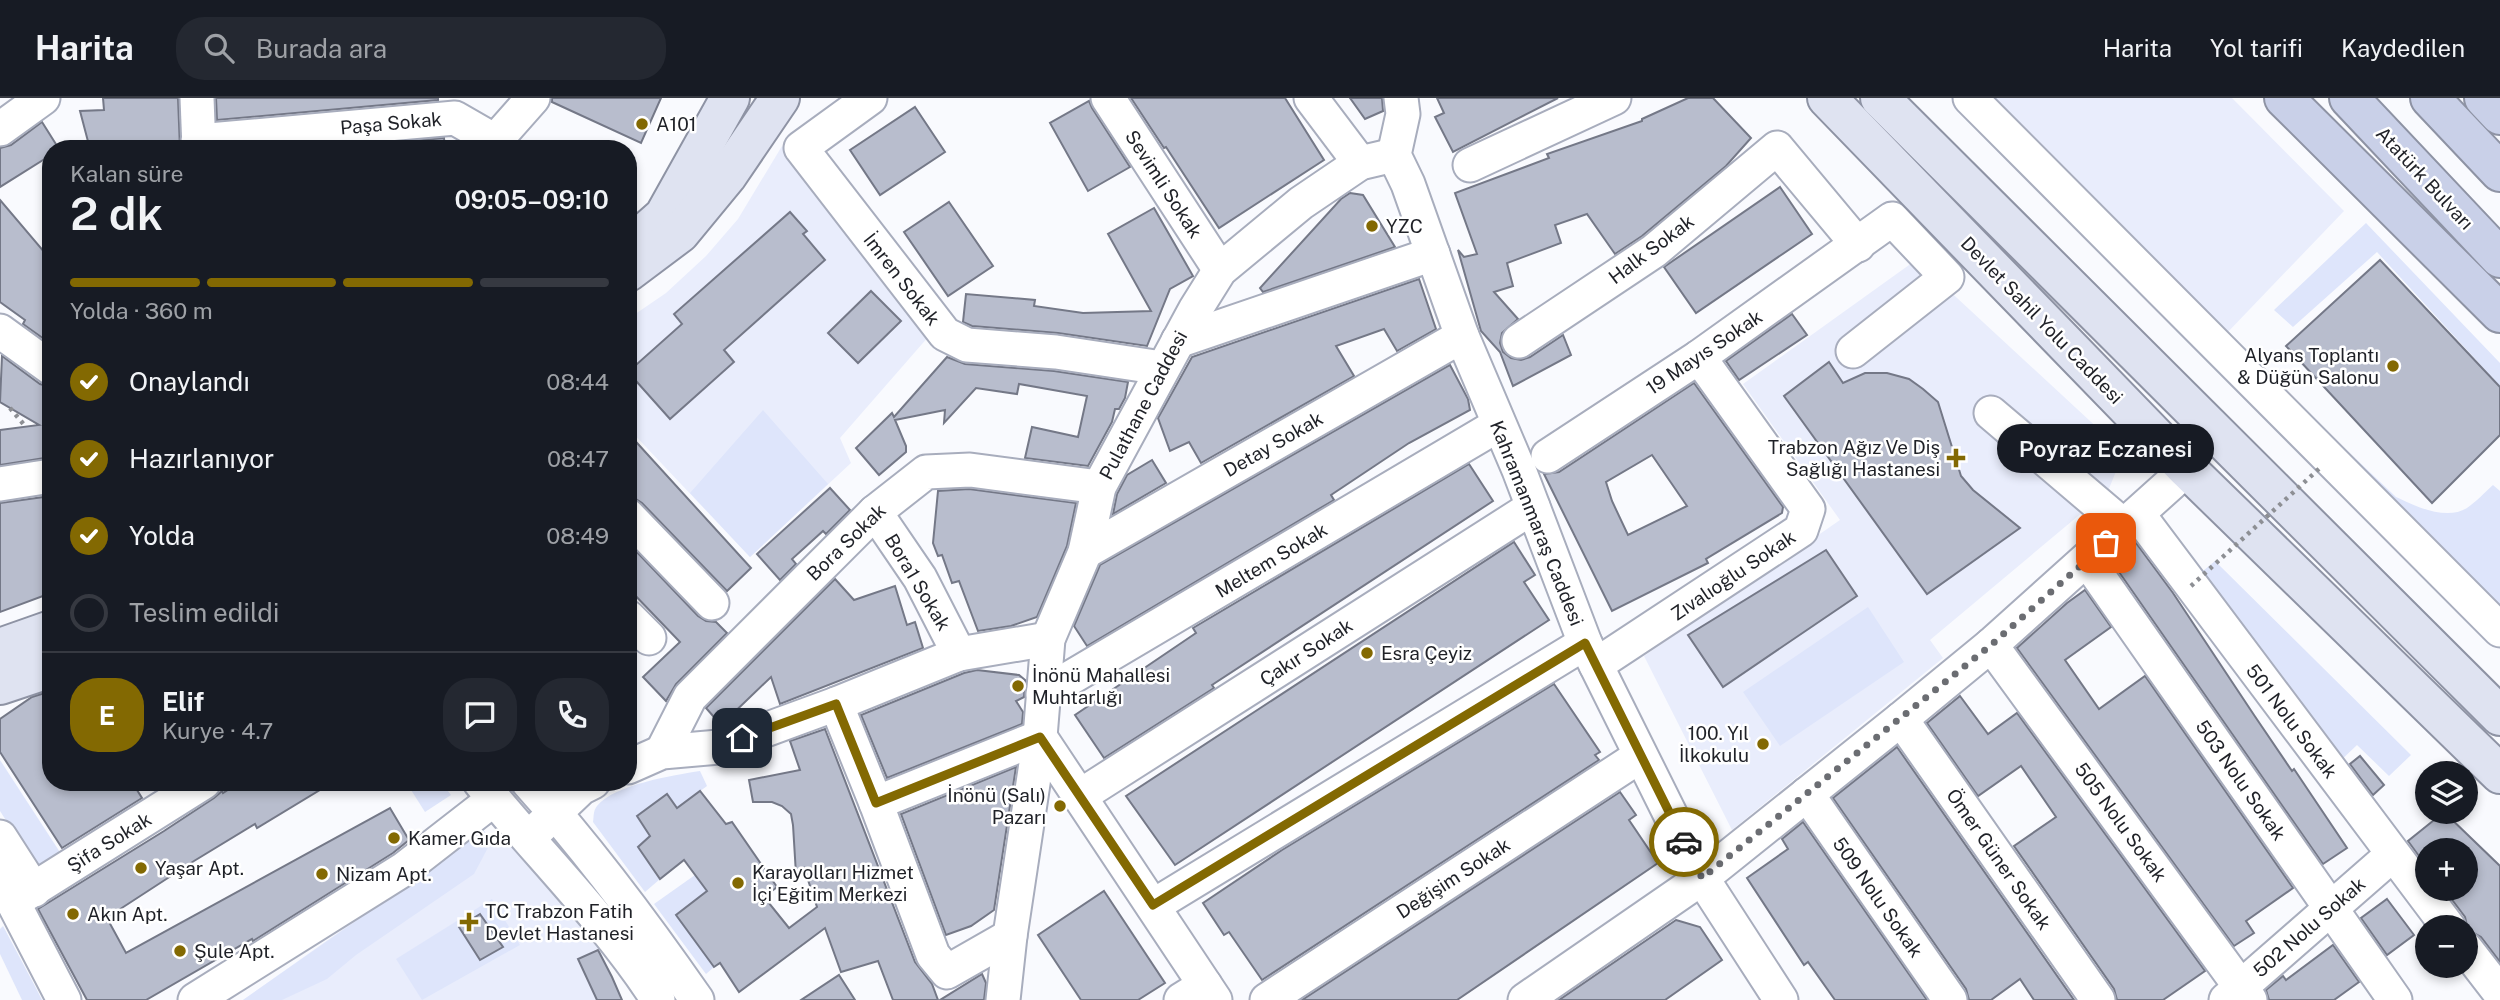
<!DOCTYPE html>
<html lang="tr">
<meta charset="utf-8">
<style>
body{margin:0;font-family:"Public Sans",sans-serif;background:#242831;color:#f1f3f6;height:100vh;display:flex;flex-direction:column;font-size:26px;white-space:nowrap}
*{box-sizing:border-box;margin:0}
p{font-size:23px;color:#9ea1a6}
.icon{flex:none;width:38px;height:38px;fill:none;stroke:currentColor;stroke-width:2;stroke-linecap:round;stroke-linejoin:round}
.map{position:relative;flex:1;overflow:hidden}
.sheet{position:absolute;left:42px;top:42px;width:595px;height:651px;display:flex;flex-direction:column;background:#171b24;border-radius:28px;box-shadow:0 4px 10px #0003}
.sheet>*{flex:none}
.fabs{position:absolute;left:2415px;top:663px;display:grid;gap:14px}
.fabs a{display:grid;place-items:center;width:63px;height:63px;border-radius:50%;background:#171b24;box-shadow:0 4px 10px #0003;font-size:35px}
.pin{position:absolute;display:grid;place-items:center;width:60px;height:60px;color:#fff;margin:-30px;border-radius:14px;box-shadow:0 4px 10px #0006}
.courier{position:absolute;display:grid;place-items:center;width:70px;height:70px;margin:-35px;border:5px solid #836902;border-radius:50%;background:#fff;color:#222;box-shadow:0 2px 9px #0007}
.bubble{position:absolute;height:49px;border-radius:24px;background:#171b24;box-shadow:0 4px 10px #0003;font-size:23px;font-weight:600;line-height:49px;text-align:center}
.head em{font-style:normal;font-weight:600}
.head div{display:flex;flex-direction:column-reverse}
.head{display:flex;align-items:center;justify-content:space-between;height:119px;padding:0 28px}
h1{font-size:46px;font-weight:600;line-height:52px}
.bar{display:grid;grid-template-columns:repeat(4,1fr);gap:10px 7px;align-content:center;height:84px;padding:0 28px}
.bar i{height:9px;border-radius:5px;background:#363941}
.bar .selected{background:#836902}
.bar p{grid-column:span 4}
.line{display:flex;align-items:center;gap:18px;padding:0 28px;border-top:2px solid #363941}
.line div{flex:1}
.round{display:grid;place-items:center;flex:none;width:74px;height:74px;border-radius:28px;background:#242831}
ol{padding:0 28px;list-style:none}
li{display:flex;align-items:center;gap:21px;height:77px}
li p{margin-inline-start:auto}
li .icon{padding:7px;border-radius:50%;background:#836902;color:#fff;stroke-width:4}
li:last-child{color:#9ea1a6}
li i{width:38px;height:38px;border:4px solid #363941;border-radius:50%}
header{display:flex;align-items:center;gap:42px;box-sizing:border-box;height:98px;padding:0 35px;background:#171b24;border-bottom:2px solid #363941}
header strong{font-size:33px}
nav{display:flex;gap:38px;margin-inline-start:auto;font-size:24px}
.search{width:490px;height:63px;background:#242831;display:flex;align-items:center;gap:18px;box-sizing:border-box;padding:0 24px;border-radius:28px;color:#9ea1a6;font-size:26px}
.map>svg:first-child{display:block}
.built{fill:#e9edfc}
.green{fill:#dee5fb}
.building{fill:#b8bdcd;stroke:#747887;stroke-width:2;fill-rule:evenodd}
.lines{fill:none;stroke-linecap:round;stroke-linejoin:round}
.minor-casing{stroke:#a8adbd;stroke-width:37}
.major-casing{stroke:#8e93a4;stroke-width:42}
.highway-casing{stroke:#8e93a4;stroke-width:42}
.path{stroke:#8d8f94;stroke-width:4.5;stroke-dasharray:3.5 5;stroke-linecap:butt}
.minor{stroke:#fff;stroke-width:33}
.major{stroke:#dfe3f1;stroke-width:38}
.highway{stroke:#c9d0e8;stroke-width:38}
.path-bridge{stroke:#8d8f94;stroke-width:4.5;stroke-dasharray:3.5 5;stroke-linecap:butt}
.done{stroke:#6b6d72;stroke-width:7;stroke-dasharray:0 12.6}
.route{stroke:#836902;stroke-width:9}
.poi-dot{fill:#836902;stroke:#fff;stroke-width:2.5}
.labels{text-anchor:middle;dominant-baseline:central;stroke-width:5;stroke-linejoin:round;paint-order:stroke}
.street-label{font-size:19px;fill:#1f2127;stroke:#fff}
.poi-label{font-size:19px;fill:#1f2127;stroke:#fff;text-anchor:start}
</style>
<header>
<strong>Harita</strong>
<div class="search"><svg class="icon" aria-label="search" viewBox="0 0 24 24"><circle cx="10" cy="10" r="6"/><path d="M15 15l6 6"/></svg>Burada ara</div>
<nav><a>Harita</a><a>Yol tarifi</a><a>Kaydedilen</a></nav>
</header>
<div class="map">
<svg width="2500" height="902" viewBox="0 0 2500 902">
<rect width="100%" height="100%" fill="#f9fafe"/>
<!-- built -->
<g class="built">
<polygon points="1989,0 2232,0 2344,113 2226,236"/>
<polygon points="782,48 822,104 929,238 840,340 851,365 750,459 628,330 628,221 666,195 706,158 738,121"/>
<polygon points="1916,162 2117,348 2117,371 2108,393 1930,542 1943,560 1732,732 1644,558 1840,422 1743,286"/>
<polygon points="508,734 594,838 622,902 243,902 411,783 492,742 495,744"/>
</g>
<!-- green -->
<g class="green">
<polygon points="2366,125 2500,265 2500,288 2377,154 2293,229 2274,212"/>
<path d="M2263 273 2396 399C2415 408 2446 423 2467 410 2476 404 2485 394 2493 387L2500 393V520Z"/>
<polygon points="763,312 828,386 750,459 690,395"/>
<polygon points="2215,463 2411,657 2389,678 2357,647 2336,667 2197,478"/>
<polygon points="1868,509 1904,564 1780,648 1743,594"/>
<polygon points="0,662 65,762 44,769 34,766 0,713"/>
<path d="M700 673 707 688 677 710 667 697 637 718 650 738 638 749 660 781 645 794 593 724C594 718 593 713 597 708 613 687 674 677 700 673Z"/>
<polygon points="406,684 441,684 451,697 425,714"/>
<polygon points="479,727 492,742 474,776 356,857 327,881 282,902 243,902 376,809"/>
<polygon points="695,777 707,793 677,817 714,869 706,876 654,806"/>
<polygon points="492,801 520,847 422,902 396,861"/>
<polygon points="3,828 37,892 42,902 22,902 0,856 0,831"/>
</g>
<!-- building -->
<g class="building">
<polygon points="103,0 178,0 180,51 90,51 80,13 104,12"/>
<polygon points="216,0 438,0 438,2 217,22"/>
<polygon points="552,0 661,0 641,45 552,4"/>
<polygon points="1131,0 1285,0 1324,62 1219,130 1166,49 1164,50"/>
<polygon points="1350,0 1382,0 1383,13 1365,21"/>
<polygon points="1437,0 1558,0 1453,54 1435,19 1444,15"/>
<polygon points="1688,0 1713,0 1751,40 1726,68 1642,138 1615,156 1587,116 1555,127 1561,145 1507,165 1513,188 1494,194 1518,221 1502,235 1500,245 1503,254 1511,260 1521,262 1530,259 1563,237 1571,257 1513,288 1500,254 1481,233 1458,152 1464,159 1477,156 1455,95 1549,60 1547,56 1642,23 1642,21"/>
<polygon points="1089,3 1092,10 1130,69 1088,93 1050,25"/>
<polygon points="915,9 945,54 880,97 850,52"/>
<polygon points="42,24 59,51 51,51 51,57 0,89 0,50 11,47"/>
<polygon points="444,40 445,51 327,51"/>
<polygon points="1780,89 1812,136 1696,215 1664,169"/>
<polygon points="1350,95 1363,97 1395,149 1263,194 1260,190 1341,101"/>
<polygon points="0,102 51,162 51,246 23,226 25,222 0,204"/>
<polygon points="949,104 993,168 948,198 904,134"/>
<polygon points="1154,110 1193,178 1170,191 1147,248 1058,235 972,228 963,224 966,196 1035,202 1034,208 1083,215 1151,213 1108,136"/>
<polygon points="790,114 807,133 803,136 825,162 724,252 734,264 670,321 628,274 682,226 674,216"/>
<polygon points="2380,162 2500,289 2500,337 2432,405 2286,248"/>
<polygon points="1419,181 1436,231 1397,253 1384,231 1336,248 1354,278 1201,365 1189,344 1170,353 1158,320 1192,259"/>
<polygon points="871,193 901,223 858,265 828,235"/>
<polygon points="1792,216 1807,237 1739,282 1726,263"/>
<polygon points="2,258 40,286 51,289 51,359 0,367 0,332 39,327 0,304"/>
<polygon points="947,259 965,266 1054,273 1128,284 1125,300 1119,311 1115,311 1112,324 1088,368 1025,360 1032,329 1078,339 1087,298 1019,286 1017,296 976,290 944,325 945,312 895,322 906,348 906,354 879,377 856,350 892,315 894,319"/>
<polygon points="1829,264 1843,285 1865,275 1887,275 1909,281 1923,291 1938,304 1961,378 1973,392 2020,430 1927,496 1784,298"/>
<polygon points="1450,267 1468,301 1470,312 1409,345 1331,397 1334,402 1087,548 1074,528 1100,467"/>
<path d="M1694 285 1783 409 1782 415 1706 461 1708 465 1612 513 1544 376 1559 374ZM1652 357 1687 408 1628 437 1612 403 1606 384Z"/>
<polygon points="628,335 751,470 727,493 642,405 628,396"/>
<polygon points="1152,362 1166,385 1113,416 1117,396 1127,377"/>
<polygon points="1469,366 1493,403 1212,587 1214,590 1104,660 1075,617 1196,535 1193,530"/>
<polygon points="830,390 850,412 826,436 823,433 792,461 796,466 780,482 757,456"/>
<polygon points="969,391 1076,405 1067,448 1037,519 1011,528 978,533 959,483 952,485 942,457 938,458 933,445 938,393"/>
<polygon points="51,398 51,495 0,514 0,405"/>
<polygon points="1514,444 1535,477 1524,484 1549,522 1175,767 1126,698"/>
<polygon points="2136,445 2173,495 2254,617 2292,673 2294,671 2347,750 2323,766 2112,464"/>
<polygon points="634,451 698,518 706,523 716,524 727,535 676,586 666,603 643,579 680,544 628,490 628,457"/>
<polygon points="1826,452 1857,498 1723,589 1688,537"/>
<polygon points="835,481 854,502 895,488 907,527 915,524 923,550 780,606 771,579 721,627 706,610"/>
<polygon points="2085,492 2111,529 2065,562 2099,611 2145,578 2293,790 2246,823 2254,835 2234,848 2017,550 2067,505"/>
<polygon points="977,572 1019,577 1025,582 1024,599 1016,603 1023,614 1022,626 887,680 861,617 964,575"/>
<polygon points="1554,586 1600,654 1595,657 1599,662 1262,882 1229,834 1224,837 1203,805 1282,752"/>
<polygon points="51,593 51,684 132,684 142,700 62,750 0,654 0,621 32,599"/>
<polygon points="1960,598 1988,636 2017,615 2205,873 2163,902 2117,902 2114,891 2014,748 2056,719 2021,668 1978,698 1927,625"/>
<polygon points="825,631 915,864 932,886 938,902 893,902 878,863 841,874 825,830 739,894 720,865 714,869 676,817 707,793 684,762 660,781 638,749 650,738 637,718 667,696 677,710 700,693 726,726 732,724 777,789 764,799 789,830 817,809 804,770 796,776 793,727 791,716 782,708 772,704 753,704 749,682 800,672 790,643"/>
<polygon points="1897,649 2074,902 2034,902 2020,881 1991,902 1969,902 1966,891 1833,700"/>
<polygon points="2360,658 2384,687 2373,697 2350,666"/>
<polygon points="1016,669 994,812 971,828 946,837 901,716"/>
<polygon points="240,684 333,684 257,730 255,726 194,763 111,817 112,819 108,822 126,855 390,710 409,742 393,755 253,843 252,841 146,902 87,902 38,811 164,733 214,700 222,693 223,695"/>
<polygon points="1620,694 1636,717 1629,722 1658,765 1457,902 1302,902"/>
<polygon points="2444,714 2500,768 2500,864 2481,839 2468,832 2465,819 2444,791 2466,791 2466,752 2427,752 2427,769 2408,743"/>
<polygon points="1803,724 1927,902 1835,902 1808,864 1804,867 1747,780 1788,751 1782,741"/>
<polygon points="1104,793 1165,885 1138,902 1081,902 1038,837"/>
<polygon points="2387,801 2414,837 2387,857 2361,820"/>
<polygon points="480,816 503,849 480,862 459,829"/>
<polygon points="1676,822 1700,829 1722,862 1665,902 1559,902"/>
<polygon points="2333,847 2359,884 2334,902 2269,902 2266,892 2283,878 2286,882"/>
<polygon points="598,852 612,879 622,902 597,902 578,861"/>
<polygon points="982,876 986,885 984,902 940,902"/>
<polygon points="839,877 855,902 801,902"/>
</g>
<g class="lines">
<defs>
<g id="minor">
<polyline points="197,0 199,51"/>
<polyline points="870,0 801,50 945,236 967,247 1056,254 1162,270"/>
<polyline points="1108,0 1220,172"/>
<polyline points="1311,0 1360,65"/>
<polyline points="1401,0 1403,16 1394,57 1408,86 1462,238 1519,372 1585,545 1702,780 1781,902"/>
<polyline points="1970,0 2500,532"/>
<polyline points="0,31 43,0"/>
<polyline points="198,43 455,20 495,43"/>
<polyline points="488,51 533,0"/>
<polyline points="1470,67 1614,0"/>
<polyline points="0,233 51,270"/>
<polyline points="1178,243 1433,156"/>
<polyline points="1519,243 1654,153 1777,50 1858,147"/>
<polyline points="1991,315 2124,428"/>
<polyline points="1548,358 1699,259 1892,121 1947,179 1853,253"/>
<polyline points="0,386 51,378"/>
<polyline points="875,414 920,480 959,556"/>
<polyline points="2138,416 2449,830"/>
<polyline points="628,418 712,505"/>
<polyline points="1085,454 1462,238"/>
<polyline points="2087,462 2395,902"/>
<polyline points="628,519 649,540"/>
<polyline points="1991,547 2250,902"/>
<polyline points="1596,567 1801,432 1808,411 1699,259"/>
<polyline points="1043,596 1498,327"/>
<polyline points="836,606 876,705 933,857 947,874 1010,838"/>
<polyline points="1901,621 2098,902"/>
<polyline points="662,654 690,599 875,414 926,374 970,372 1099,389"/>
<polyline points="628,669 662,654 719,649 836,606 959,556 1048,541"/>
<path d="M480 684C539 757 607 823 658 902"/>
<path d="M528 684C589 752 645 827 697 902"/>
<polyline points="1807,696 1950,902"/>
<polyline points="1080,698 1533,409"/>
<polyline points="876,705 1040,639 1215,902"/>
<polyline points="539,730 581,690 593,684"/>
<polyline points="0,739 34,792"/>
<polyline points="0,784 13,804 64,902"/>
<polyline points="13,804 204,684"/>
<polyline points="1153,808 1585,545"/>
<polyline points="2466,851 2500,895"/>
<polyline points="195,902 404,771 494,701"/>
<polyline points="1003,902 1010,838 1040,639 1048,541 1085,454 1099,389 1195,212 1220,172 1301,105 1360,65 1394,57"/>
<polyline points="1181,902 1205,887"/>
<polyline points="1267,902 1640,658"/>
<polyline points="1525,902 1702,780 1901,621 1991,547 2187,371"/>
<polyline points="2226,902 2392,757"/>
</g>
<g id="major">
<polyline points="1827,0 2187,371 2500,676"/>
<polyline points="1880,0 2500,618"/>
<polyline points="638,141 664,118 730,0"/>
<polyline points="628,174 680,135 727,78 780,0"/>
<polyline points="0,550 51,532"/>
<polyline points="0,587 51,570"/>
</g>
<g id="highway">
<polyline points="2284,0 2500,215"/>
<polyline points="2349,0 2500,160"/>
<polyline points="2430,0 2500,74"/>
<polyline points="2484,0 2500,17"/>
</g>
</defs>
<!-- minor casing -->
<use href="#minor" class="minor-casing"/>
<!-- major casing -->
<use href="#major" class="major-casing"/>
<!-- highway casing -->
<use href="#highway" class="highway-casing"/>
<!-- path -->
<polyline class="path" points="10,310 26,329"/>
<!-- minor -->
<use href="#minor" class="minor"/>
<!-- major -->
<use href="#major" class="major"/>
<!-- highway -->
<use href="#highway" class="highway"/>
<!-- path-bridge -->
<polyline class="path-bridge" points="2191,488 2321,369"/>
</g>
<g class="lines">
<!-- done -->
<polyline class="done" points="1684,744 1702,780 1991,547 2106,445"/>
<!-- route -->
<polyline class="route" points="742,640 836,606 876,705 1040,639 1153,807 1585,545 1684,744"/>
</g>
<!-- markers -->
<g class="poi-dot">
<circle cx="642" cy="26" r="7"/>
<circle cx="1372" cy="128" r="7"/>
<circle cx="2393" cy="268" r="7"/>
<path d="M1952.5 349.5h7v7h7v7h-7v7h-7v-7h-7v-7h7z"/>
<circle cx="1367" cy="555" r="7"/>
<circle cx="1018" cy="588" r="7"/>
<circle cx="1763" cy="646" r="7"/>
<circle cx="1060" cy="708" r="7"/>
<circle cx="394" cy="740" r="7"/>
<circle cx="141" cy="770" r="7"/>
<circle cx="322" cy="776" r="7"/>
<circle cx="738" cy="785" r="7"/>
<circle cx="73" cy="816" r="7"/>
<path d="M465.5 813.5h7v7h7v7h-7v7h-7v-7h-7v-7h7z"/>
<circle cx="180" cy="853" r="7"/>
</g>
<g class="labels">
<!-- street labels -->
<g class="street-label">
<text transform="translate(391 25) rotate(-5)">Paşa Sokak</text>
<text transform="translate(2425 80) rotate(47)">Atatürk Bulvarı</text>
<text transform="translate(1164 86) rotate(57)">Sevimli Sokak</text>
<text transform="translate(1651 151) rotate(-37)">Halk Sokak</text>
<text transform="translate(902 181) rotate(52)">İmren Sokak</text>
<text transform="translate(2042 222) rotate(46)">Devlet Sahil Yolu Caddesi</text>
<text transform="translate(1704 254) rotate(-34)">19 Mayıs Sokak</text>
<text transform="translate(1143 307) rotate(-62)">Pulathane Caddesi</text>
<text transform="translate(1273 346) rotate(-30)">Detay Sokak</text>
<text transform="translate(1537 425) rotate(68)">Kahramanmaraş Caddesi</text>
<text transform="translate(846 444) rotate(-44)">Bora Sokak</text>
<text transform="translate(1271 462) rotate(-31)">Meltem Sokak</text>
<text transform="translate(1733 477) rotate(-34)">Zıvalıoğlu Sokak</text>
<text transform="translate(918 484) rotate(59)">Bora1 Sokak</text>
<text transform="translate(1306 554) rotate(-33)">Çakır Sokak</text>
<text transform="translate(2292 623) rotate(53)">501 Nolu Sokak</text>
<text transform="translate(2241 682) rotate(55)">503 Nolu Sokak</text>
<text transform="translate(2121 724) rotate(54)">505 Nolu Sokak</text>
<text transform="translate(109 744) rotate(-32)">Şifa Sokak</text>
<text transform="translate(1999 761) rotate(55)">Ömer Güner Sokak</text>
<text transform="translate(1453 780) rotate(-33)">Değişim Sokak</text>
<text transform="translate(1878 799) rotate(55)">509 Nolu Sokak</text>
<text transform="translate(2309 829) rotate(-41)">502 Nolu Sokak</text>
</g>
<!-- poi labels -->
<g class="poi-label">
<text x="656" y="26">A101</text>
<text x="1386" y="128">YZC</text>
<text x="2379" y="257" text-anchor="end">Alyans Toplantı<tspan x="2379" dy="22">&amp; Düğün Salonu</tspan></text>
<text x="1940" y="349" text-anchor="end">Trabzon Ağız Ve Diş<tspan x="1940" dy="22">Sağlığı Hastanesi</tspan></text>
<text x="1381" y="555">Esra Çeyiz</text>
<text x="1032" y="577">İnönü Mahallesi<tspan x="1032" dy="22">Muhtarlığı</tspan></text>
<text x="1749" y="635" text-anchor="end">100. Yıl<tspan x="1749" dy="22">İlkokulu</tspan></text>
<text x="1046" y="697" text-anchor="end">İnönü (Salı)<tspan x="1046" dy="22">Pazarı</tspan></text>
<text x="408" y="740">Kamer Gıda</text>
<text x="155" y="770">Yaşar Apt.</text>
<text x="752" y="774">Karayolları Hizmet<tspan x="752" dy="22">İçi Eğitim Merkezi</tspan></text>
<text x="336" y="776">Nizam Apt.</text>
<text x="485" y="813">TC Trabzon Fatih<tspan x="485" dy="22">Devlet Hastanesi</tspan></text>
<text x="87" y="816">Akın Apt.</text>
<text x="194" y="853">Şule Apt.</text>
</g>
</g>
</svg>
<div class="fabs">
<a><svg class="icon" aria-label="layers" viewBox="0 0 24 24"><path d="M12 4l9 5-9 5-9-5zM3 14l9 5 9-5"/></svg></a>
<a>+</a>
<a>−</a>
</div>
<div class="pin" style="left:2106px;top:445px;background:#ea580c"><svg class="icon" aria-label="bag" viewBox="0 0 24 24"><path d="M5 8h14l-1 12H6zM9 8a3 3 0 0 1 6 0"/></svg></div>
<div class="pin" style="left:742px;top:640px;background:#1f2937"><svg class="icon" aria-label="home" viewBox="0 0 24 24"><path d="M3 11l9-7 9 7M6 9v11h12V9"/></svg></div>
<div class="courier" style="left:1684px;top:744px"><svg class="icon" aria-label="car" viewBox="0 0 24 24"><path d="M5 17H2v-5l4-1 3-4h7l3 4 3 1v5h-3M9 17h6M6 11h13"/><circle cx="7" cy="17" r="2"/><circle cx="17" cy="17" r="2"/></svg></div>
<div class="bubble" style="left:1997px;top:326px;width:217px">Poyraz Eczanesi</div>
<section class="sheet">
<div class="head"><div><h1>2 dk</h1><p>Kalan süre</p></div><em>09:05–09:10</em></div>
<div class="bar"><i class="selected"></i><i class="selected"></i><i class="selected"></i><i></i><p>Yolda · 360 m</p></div>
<ol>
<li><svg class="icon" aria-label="check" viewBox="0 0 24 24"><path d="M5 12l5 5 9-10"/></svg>Onaylandı<p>08:44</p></li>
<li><svg class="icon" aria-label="check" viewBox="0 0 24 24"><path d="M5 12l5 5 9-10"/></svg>Hazırlanıyor<p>08:47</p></li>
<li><svg class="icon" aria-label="check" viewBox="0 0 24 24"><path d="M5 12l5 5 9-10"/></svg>Yolda<p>08:49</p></li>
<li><i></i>Teslim edildi</li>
</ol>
<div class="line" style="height:126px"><b class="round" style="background:#836902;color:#fff">E</b><div><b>Elif</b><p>Kurye · 4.7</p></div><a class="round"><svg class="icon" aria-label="chat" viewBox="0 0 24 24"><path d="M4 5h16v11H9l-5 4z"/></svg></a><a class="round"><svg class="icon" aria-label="phone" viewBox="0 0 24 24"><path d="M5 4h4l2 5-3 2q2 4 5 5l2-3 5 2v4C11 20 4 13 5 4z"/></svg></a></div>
</section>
</div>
